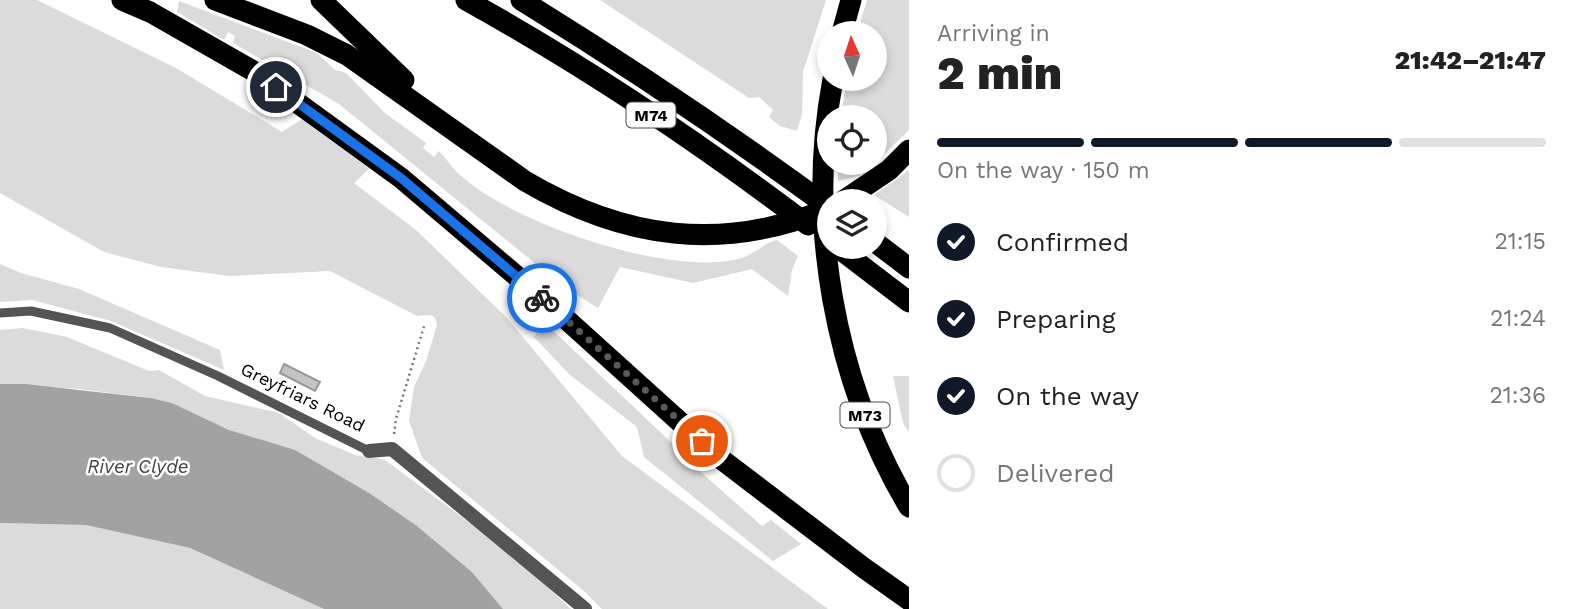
<!DOCTYPE html>
<meta charset="utf-8">
<style>
body{margin:0;font-family:"Work Sans",sans-serif;background:#f6f6f6;color:#222;height:100vh;display:flex;flex-direction:column;font-size:26px;white-space:nowrap}
*{box-sizing:border-box;margin:0}
p{font-size:23px;color:#767676}
.icon{flex:none;width:38px;height:38px;fill:none;stroke:currentColor;stroke-width:2;stroke-linecap:round;stroke-linejoin:round}
.map{position:relative;flex:1;overflow:hidden}
.panel{display:flex;flex-direction:column;background:#fff;width:665px}
.panel>*{flex:none}
.needle{width:46px;rotate:357deg}
.fabs{position:absolute;left:817px;top:21px;display:grid;gap:14px}
.fabs a{display:grid;place-items:center;width:70px;height:70px;border-radius:50%;background:#fff;box-shadow:0 4px 10px #0003;font-size:35px}
.pin{position:absolute;display:grid;place-items:center;width:60px;height:60px;color:#fff;margin:-30px;border:4px solid #fff;border-radius:50%;box-shadow:0 2px 7px #0007}
.courier{position:absolute;display:grid;place-items:center;width:70px;height:70px;margin:-35px;border:5px solid #1a73e8;border-radius:50%;background:#fff;color:#222;box-shadow:0 2px 9px #0007}
.headline em{font-style:normal;font-weight:800}
.headline div{display:flex;flex-direction:column-reverse}
.headline{display:flex;align-items:center;justify-content:space-between;height:119px;padding:0 28px}
h1{font-size:46px;font-weight:800;line-height:52px}
.bar{display:grid;grid-template-columns:repeat(4,1fr);gap:10px 7px;align-content:center;height:84px;padding:0 28px}
.bar i{height:9px;border-radius:5px;background:#e0e0e0}
.bar .active{background:#111827}
.bar p{grid-column:span 4}
ol{padding:0 28px;list-style:none}
li{display:flex;align-items:center;gap:21px;height:77px}
li p{margin-inline-start:auto}
li .icon{padding:7px;border-radius:50%;background:#111827;color:#fff;stroke-width:4}
li:last-child{color:#767676}
li i{width:38px;height:38px;border:4px solid #e0e0e0;border-radius:50%}
main{display:flex;flex:1;min-height:0}
.map>svg:first-child{display:block}
.green{fill:#dbdbdb}
.water{fill:#a2a2a2}
.building{fill:#c4c4c4;stroke:#989898;stroke-width:2}
.lines{fill:none;stroke-linecap:round;stroke-linejoin:round}
.path{stroke:#767676;stroke-width:2.5;stroke-dasharray:2 3.5;stroke-linecap:butt}
.service{stroke:#545454;stroke-width:9}
.minor{stroke:#545454;stroke-width:14}
.motorway{stroke:#000;stroke-width:21}
.done{stroke:#595959;stroke-width:7;stroke-dasharray:0 12.6}
.route{stroke:#1a73e8;stroke-width:9}
.labels{text-anchor:middle;dominant-baseline:central;stroke-width:5;stroke-linejoin:round;paint-order:stroke}
.shield{fill:#fff;stroke:#4c4c4c;stroke-width:2}
.shield-label{font-size:16px;font-weight:bold;fill:#000}
.street-label{font-size:18px;fill:#000;stroke:#fff}
.water-label{font-size:19px;font-style:italic;fill:#434343;stroke:#fff}
</style>
<main>
<div class="map">
<svg width="909" height="609" viewBox="0 0 909 609">
<rect width="100%" height="100%" fill="#fff"/>
<!-- green -->
<g class="green">
<path d="M0 0H37L176 68 282 132 302 119C324 137 347 151 369 169L354 183 416 230 507 318 622 456 828 609H602L584 591 422 458 409 421 414 387 426 361 437 325 435 318 431 315 417 316 330 271 229 276 161 267 104 252 0 193Z"/>
<polygon points="600,0 826,0 803,72 802,114 797,131 780,126 769,117 773,110 759,97 749,98"/>
<polygon points="867,0 909,0 909,130 868,170 859,176 838,181 838,163 875,163 875,117 841,117 847,79 875,79 875,33 857,33"/>
<path d="M179 1 317 53 335 70 346 73 385 113 426 143 423 148 434 157 439 151C446 158 452 168 460 175 514 223 646 267 718 262 727 262 742 259 749 255 761 249 763 244 777 240L798 256 792 270 788 296 752 269 693 283 620 267 598 308 563 286 339 104 233 43 235 36 228 32 224 40 177 12Z"/>
<polygon points="909,170 909,217 874,195"/>
<polygon points="0,264 21,273 79,289 220,350 224,370 111,321 32,300 0,302"/>
<polygon points="544,322 675,446 699,461 696,468 762,526 771,520 801,544 773,561 644,457 637,427 569,374 534,337"/>
<polygon points="23,328 67,337 149,371 159,370 205,396 279,413 315,438 355,455 385,460 516,557 571,609 503,609 472,572 417,526 229,430 172,403 151,398 79,389 0,384 0,330"/>
<polygon points="893,376 909,376 909,432 903,423"/>
<polygon points="0,523 86,525 190,548 324,609 0,609"/>
</g>
<!-- water -->
<polygon class="water" points="0,384 25,384 151,398 172,403 229,430 295,450 369,493 417,526 472,572 503,609 324,609 190,548 86,525 0,523"/>
<!-- building -->
<polygon class="building" points="284,364 320,382 315,391 280,373"/>
<g class="lines">
<!-- path -->
<polyline class="path" points="394,434 396,419 425,323"/>
<!-- service -->
<polyline class="service" points="0,313 31,311 110,328 218,376 369,451"/>
<!-- minor -->
<polyline class="minor" points="369,451 392,449 585,609"/>
<!-- motorway -->
<g class="motorway">
<polyline points="122,0 150,12 255,72 401,178 546,301 721,459 864,568 909,600"/>
<path d="M215 0 307 35 347 55 525 181C624 239 722 253 830 208"/>
<polyline points="321,0 404,80"/>
<path d="M466 0C585 66 700 143 808 225"/>
<path d="M521 0C627 65 729 134 830 208"/>
<polyline points="842,33 851,0"/>
<path d="M833 79C806 222 834 381 909 507"/>
<polyline points="843,201 889,170 909,150"/>
<polyline points="875,242 909,268"/>
<polyline points="837,247 909,302"/>
</g>
</g>
<g class="lines">
<!-- done -->
<polyline class="done" points="542,298 702,441"/>
<!-- route -->
<polyline class="route" points="276,87 401,178 542,298"/>
</g>
<g class="labels">
<!-- shield labels -->
<g class="shield">
<rect x="626.5" y="102.5" width="49" height="25" rx="5"/>
<rect x="840.5" y="402.5" width="49" height="25" rx="5"/>
</g>
<g class="shield-label">
<text x="651" y="115">M74</text>
<text x="865" y="415">M73</text>
</g>
<!-- street labels -->
<g class="street-label">
<text transform="translate(303 397) rotate(26)">Greyfriars Road</text>
</g>
<!-- water labels -->
<g class="water-label">
<text x="138" y="466">River Clyde</text>
</g>
</g>
</svg>
<div class="fabs">
<a><svg class="needle" viewBox="-14 -14 28 28"><path d="M0-13l5 13h-10z" fill="#e53935"/><path d="M0 13l5-13h-10z" fill="#767676"/></svg></a>
<a><svg class="icon" aria-label="locate" viewBox="0 0 24 24"><circle cx="12" cy="12" r="6"/><path d="M12 2v4M12 18v4M2 12h4M18 12h4"/></svg></a>
<a><svg class="icon" aria-label="layers" viewBox="0 0 24 24"><path d="M12 4l9 5-9 5-9-5zM3 14l9 5 9-5"/></svg></a>
</div>
<div class="pin" style="left:702px;top:441px;background:#ea580c"><svg class="icon" aria-label="bag" viewBox="0 0 24 24"><path d="M5 8h14l-1 12H6zM9 8a3 3 0 0 1 6 0"/></svg></div>
<div class="pin" style="left:276px;top:87px;background:#1f2937"><svg class="icon" aria-label="home" viewBox="0 0 24 24"><path d="M3 11l9-7 9 7M6 9v11h12V9"/></svg></div>
<div class="courier" style="left:542px;top:298px"><svg class="icon" aria-label="bike" viewBox="0 0 24 24"><circle cx="6" cy="16" r="4"/><circle cx="18" cy="16" r="4"/><path d="M6 16l4-8h5l3 8M10 8l3 8H6M13 5h3"/></svg></div>
</div>
<section class="panel">
<div class="headline"><div><h1>2 min</h1><p>Arriving in</p></div><em>21:42–21:47</em></div>
<div class="bar"><i class="active"></i><i class="active"></i><i class="active"></i><i></i><p>On the way · 150 m</p></div>
<ol>
<li><svg class="icon" aria-label="check" viewBox="0 0 24 24"><path d="M5 12l5 5 9-10"/></svg>Confirmed<p>21:15</p></li>
<li><svg class="icon" aria-label="check" viewBox="0 0 24 24"><path d="M5 12l5 5 9-10"/></svg>Preparing<p>21:24</p></li>
<li><svg class="icon" aria-label="check" viewBox="0 0 24 24"><path d="M5 12l5 5 9-10"/></svg>On the way<p>21:36</p></li>
<li><i></i>Delivered</li>
</ol>
</section>
</main>
